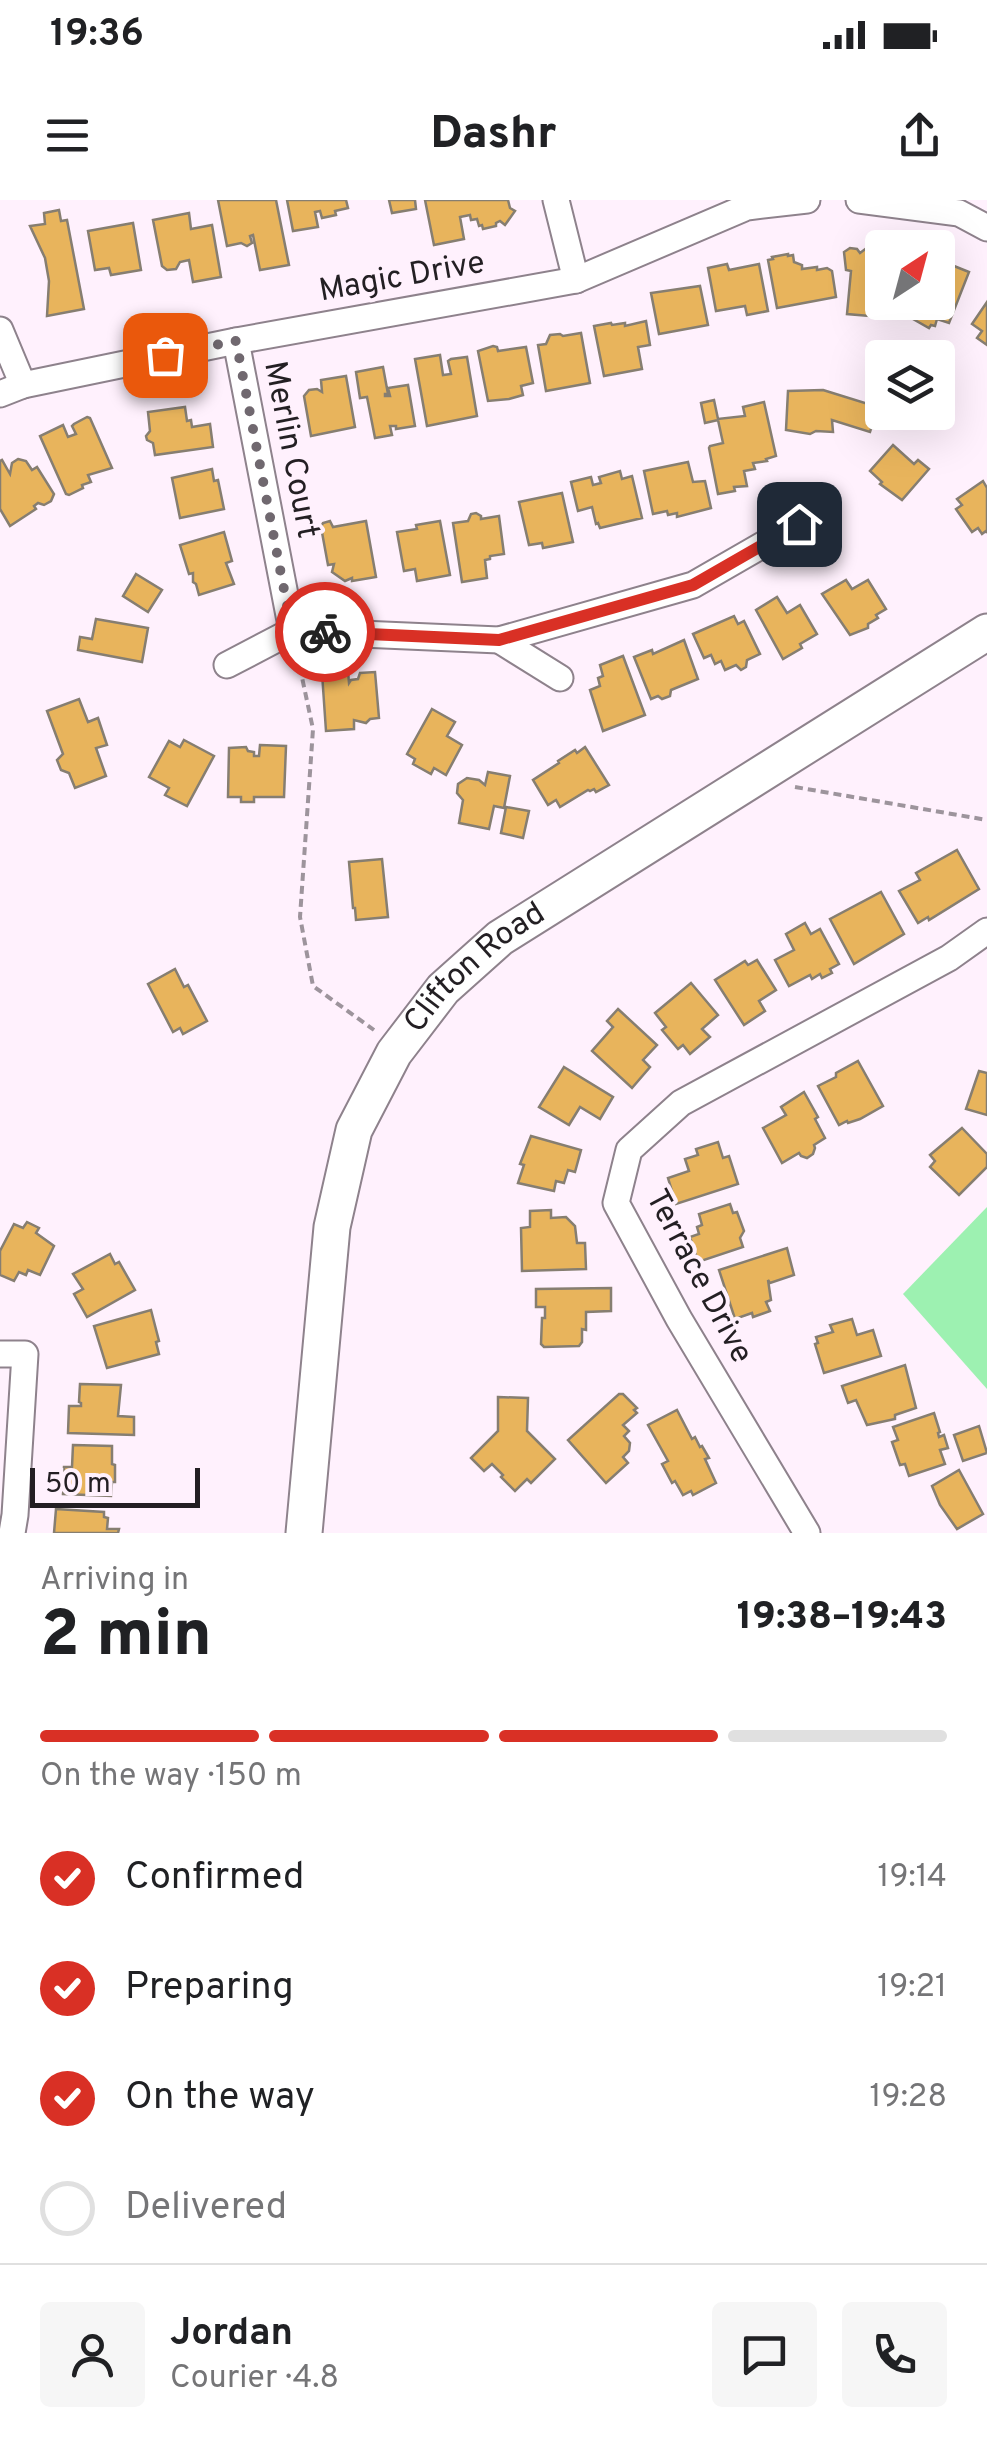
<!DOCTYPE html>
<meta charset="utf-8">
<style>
body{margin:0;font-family:Overpass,sans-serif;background:#f6f6f6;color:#202124;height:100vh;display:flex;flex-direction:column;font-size:38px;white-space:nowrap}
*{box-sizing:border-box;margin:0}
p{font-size:32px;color:#757577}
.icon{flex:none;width:55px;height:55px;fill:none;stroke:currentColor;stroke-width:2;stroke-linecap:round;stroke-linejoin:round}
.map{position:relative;height:1333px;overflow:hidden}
.details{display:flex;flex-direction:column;background:#fff;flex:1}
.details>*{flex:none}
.needle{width:65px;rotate:36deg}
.fabs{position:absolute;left:865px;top:30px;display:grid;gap:20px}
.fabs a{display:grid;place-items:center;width:90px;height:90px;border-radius:10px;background:#fff;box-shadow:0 10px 40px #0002;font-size:50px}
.scale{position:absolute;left:30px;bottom:25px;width:170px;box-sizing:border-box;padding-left:10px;border:5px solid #231f23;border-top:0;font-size:28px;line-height:35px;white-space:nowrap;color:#231f23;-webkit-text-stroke:8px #fff1fd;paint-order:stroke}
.pin{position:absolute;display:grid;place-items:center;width:85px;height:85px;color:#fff;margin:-42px;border-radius:20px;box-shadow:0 5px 15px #0006}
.courier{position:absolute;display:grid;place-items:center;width:100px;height:100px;margin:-50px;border:8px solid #d93025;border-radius:50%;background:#fff;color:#222;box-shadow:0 2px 12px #0007}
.headline em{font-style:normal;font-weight:800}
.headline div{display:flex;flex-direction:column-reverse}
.headline{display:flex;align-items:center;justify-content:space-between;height:170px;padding:0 40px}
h1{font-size:65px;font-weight:800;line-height:75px}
.bar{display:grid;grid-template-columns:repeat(4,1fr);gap:15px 10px;align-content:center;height:120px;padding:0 40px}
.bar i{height:12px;border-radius:8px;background:#e0e0e0}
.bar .current{background:#d93025}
.bar p{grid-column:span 4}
.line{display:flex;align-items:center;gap:25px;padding:0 40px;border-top:2px solid #e0e0e0}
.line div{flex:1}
.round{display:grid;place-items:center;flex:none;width:105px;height:105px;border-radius:10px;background:#f6f6f6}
ol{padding:0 40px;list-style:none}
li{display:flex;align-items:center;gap:30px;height:110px}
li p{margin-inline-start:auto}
li .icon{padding:10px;border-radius:50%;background:#d93025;color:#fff;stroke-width:4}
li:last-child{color:#757577}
li i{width:55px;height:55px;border:5px solid #e0e0e0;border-radius:50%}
.status{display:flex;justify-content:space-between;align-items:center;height:70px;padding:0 50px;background:#fff;direction:ltr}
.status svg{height:28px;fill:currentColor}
header{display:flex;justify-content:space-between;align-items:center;height:130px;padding:0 40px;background:#fff;font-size:45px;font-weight:800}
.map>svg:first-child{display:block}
.green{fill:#9df1b1}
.building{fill:#e8b45c;stroke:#867e71;stroke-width:2.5}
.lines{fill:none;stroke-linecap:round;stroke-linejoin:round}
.street-casing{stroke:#8e828c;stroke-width:29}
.secondary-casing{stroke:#8e828c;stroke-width:39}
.path{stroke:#9d949c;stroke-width:4;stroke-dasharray:8 5;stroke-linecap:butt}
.street{stroke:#fff;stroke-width:25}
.secondary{stroke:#fff;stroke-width:35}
.done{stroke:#70686f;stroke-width:10;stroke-dasharray:0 18}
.route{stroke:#d93025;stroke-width:12}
.labels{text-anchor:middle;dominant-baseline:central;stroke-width:8;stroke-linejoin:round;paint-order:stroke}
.street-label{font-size:32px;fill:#231f23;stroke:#fff1fd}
</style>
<div class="status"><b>19:36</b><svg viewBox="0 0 49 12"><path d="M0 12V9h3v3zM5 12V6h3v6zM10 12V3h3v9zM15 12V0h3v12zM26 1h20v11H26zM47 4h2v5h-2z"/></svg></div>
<header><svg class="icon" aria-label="menu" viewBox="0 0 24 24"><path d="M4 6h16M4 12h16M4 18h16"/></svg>Dashr<svg class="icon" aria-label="share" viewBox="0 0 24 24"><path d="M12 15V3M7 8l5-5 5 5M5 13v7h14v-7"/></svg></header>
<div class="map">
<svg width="987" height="1333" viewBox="0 0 987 1333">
<rect width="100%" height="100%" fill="#fff1fd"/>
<!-- green -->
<polygon class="green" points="987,1007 987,1189 903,1094"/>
<!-- building -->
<g class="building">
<polygon points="218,0 276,0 289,65 260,70 253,35 250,36 252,43 247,46 241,43 227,46"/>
<polygon points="287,0 346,0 348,8 335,11 336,15 322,18 320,11 315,12 318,27 293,31"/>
<polygon points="389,0 415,0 416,9 392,13"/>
<polygon points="425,0 508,0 510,8 515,11 505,25 500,21 496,23 496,26 483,29 482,25 479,26 477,19 471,20 470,15 460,17 464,39 434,45"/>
<polygon points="59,10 61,21 67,20 84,109 47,116 49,81 45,58 30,26 45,24 44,13"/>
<polygon points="189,13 191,29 212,25 221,77 193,82 189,60 180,62 176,69 167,70 162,66 153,20"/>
<polygon points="133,23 141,70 111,75 109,68 95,70 88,31"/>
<polygon points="868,47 878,48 882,54 881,117 847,114 851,71 846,70 844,52 850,48 857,49 860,53"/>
<polygon points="788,54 788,56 793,55 794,62 802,65 802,69 817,67 817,70 827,68 832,71 836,97 777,108 768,60 773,59 772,57"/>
<polygon points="938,60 943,62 940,69 951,74 954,66 969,72 949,123 937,119 935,126 931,125 929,128 913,119 916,111 907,108 909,102 938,102"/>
<polygon points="727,64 729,70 759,64 768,111 747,115 745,106 716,111 708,68"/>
<polygon points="700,86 708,125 659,134 651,93"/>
<polygon points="987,102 987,145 977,138 982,131 972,124"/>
<polygon points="646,121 650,145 638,147 642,169 604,176 594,126 611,123 612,125 625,123 625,126"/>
<polygon points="581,133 590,183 546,191 538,145 546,144 550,135 560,134 563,136"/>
<polygon points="493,146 497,147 498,151 526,147 533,183 521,186 523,195 509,199 488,201 478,151"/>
<polygon points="440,155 443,175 451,174 448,161 451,159 467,157 477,216 427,226 415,159"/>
<polygon points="383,167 388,194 385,194 385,196 390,196 388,188 408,185 415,226 396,229 396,226 390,226 392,235 375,238 367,197 360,198 356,172"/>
<polygon points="346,176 355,227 311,236 304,196 309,190 317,189 322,192 321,180"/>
<polygon points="823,190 878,207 870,232 832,220 833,232 816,231 810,234 786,230 788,191"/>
<polygon points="714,200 718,219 745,216 743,207 764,202 776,256 766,259 767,261 753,263 755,269 744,271 747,286 734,287 735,291 718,294 709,248 710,246 723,243 718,220 705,223 701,203"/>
<polygon points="185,207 187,221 191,220 192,227 210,224 213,247 155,255 153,243 147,240 146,236 150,231 148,212"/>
<polygon points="87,217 90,218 112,268 88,275 91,282 82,285 83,288 69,295 66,294 40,236 63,225 68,237 76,234 72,226 74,224"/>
<polygon points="893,245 914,264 918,260 929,269 902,300 880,284 882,282 870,271"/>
<polygon points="18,259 26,261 32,270 37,267 54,294 51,301 44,305 38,303 34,306 36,309 10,326 0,309 0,261 2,260 10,274 12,263"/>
<polygon points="688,262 693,282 705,281 711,308 677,317 677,313 668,315 667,311 653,314 644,271"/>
<polygon points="212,269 214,281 218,280 224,309 180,318 172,278"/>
<polygon points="620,271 622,279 632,276 642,318 600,328 598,323 596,324 592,307 578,311 571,282 591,277 593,285 601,283 599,277"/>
<polygon points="983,281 987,288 987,333 986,331 982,334 978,328 972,332 956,309 962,305 957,299"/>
<polygon points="562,293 573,342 543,348 542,343 529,345 519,302"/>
<polygon points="476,313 481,316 481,319 499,316 504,354 490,356 490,359 485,360 487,378 462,382 453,323 468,321 471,314"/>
<polygon points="330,321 333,327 366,321 376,377 352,381 352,378 345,381 332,372 334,364 328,365 321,327 323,323"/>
<polygon points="440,321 450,375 417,381 415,369 404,371 397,332 417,329 416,325"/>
<polygon points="224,332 232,361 226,363 234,384 199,395 196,384 193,382 193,373 189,374 180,345"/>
<polygon points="136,374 162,390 148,412 123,396"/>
<polygon points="846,380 852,389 868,380 886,409 876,415 878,418 868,424 868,428 850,435 822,394"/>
<polygon points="777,397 787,413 800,405 817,434 800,444 802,448 783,459 756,410"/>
<polygon points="734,416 738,424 744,421 760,454 747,460 746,467 741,470 736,465 725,470 721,461 715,464 711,455 704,458 693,434"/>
<polygon points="96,419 148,428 142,462 78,450 80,437 92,439"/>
<polygon points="684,440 698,479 671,490 670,496 662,499 658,496 651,499 634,457 652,450 653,454"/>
<polygon points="623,456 645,515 603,531 590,490 600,486 598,478 603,476 600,465"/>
<polygon points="348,471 349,483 351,480 358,479 360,473 375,472 379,518 370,519 366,523 354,520 354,529 326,531 322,473"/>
<polygon points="79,499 88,522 98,518 107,545 96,548 106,576 75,588 69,573 61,570 57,560 63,554 47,511"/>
<polygon points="432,509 455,522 447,536 462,545 446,575 434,568 431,574 413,564 415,559 407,554"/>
<polygon points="184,540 214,556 187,606 165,595 169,588 149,577 169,541 180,547"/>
<polygon points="260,545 286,546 284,597 254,597 254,602 241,602 241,597 228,597 229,548 246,547 248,551 254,552 254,556 259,556"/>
<polygon points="585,547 609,585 596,592 594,589 590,591 588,590 560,607 556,600 548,605 533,580 559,563 558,561 575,550 577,553"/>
<polygon points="488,572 510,576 504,608 494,606 489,629 459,623 463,600 457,593 458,584 467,578 479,580 485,585"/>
<polygon points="506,607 529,611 523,638 501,633"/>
<polygon points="957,650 979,689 929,720 928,717 918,723 899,691 920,680 916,673"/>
<polygon points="382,659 388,717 356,720 355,708 353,708 349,662"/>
<polygon points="881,692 904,734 854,764 830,719"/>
<polygon points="805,723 811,734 820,729 839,764 830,769 832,773 822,778 820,774 812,779 810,775 789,786 775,760 794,750 786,734"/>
<polygon points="757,760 776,790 759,801 765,811 744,825 715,780 745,761 748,765"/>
<polygon points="175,769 184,787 188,785 207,821 183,834 180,828 173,832 148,784"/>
<polygon points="691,783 718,815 702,829 710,837 690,854 683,845 678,849 662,830 666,827 655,813"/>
<polygon points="618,809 657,845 643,860 650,867 632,888 592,851 613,827 607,821"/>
<polygon points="858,861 883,906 860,919 848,923 847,921 839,925 818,886 836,877 836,873"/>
<polygon points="564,867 613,897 600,919 580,907 569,925 539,907"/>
<polygon points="979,871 987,873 987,915 966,909"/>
<polygon points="804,892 818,917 815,919 825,938 814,945 815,948 813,954 807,958 801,956 799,953 782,963 763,928 786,915 781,907"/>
<polygon points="962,928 987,954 987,967 959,995 930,967 935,961 930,955"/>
<polygon points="531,936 581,950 575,972 568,970 564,983 556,981 554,991 518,983 524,965 520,964"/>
<polygon points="718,942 723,958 729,956 738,984 676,1004 668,978 689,971 685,959 698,955 696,949"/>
<polygon points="730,1004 733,1013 737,1012 744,1031 740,1038 743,1047 698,1062 690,1037 699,1034 697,1027 702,1025 699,1014"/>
<polygon points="551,1010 551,1018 566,1017 575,1026 577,1043 585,1043 586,1069 522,1071 521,1028 530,1027 530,1011"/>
<polygon points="27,1022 39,1028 36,1033 54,1046 40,1075 28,1070 26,1075 19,1072 14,1081 0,1075 0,1051 14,1024 23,1028"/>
<polygon points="787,1048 794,1075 770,1083 768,1080 771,1100 766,1102 770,1111 753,1117 752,1113 735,1119 719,1070"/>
<polygon points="110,1054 115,1064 119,1062 135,1090 87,1117 74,1094 83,1089 73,1074"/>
<polygon points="611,1088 611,1111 586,1112 586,1130 582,1129 582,1142 579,1146 544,1147 541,1144 542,1118 545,1118 545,1107 536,1107 536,1089"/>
<polygon points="151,1110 159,1141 156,1142 159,1154 107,1168 94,1126"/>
<polygon points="852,1119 857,1135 873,1130 881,1156 824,1173 815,1144 818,1143 816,1137 833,1132 830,1125"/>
<polygon points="905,1165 916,1208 895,1215 895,1219 867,1225 856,1200 848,1203 842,1186"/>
<polygon points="80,1184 121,1185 118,1216 134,1217 134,1235 68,1233 69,1206 81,1206 81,1203 79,1202"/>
<polygon points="619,1194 623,1194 637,1208 634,1210 637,1213 623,1225 629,1231 624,1236 630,1243 629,1251 623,1257 628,1263 606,1283 568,1240"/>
<polygon points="498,1197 528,1198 527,1231 555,1259 531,1283 527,1279 515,1291 501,1277 503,1275 492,1264 484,1271 471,1258 498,1231"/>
<polygon points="677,1210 692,1239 695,1237 700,1247 702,1246 709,1258 705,1259 716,1283 693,1295 691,1291 683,1295 675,1281 672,1283 662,1264 668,1261 648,1225"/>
<polygon points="934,1213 940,1232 938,1233 939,1237 944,1235 948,1248 940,1250 945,1264 909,1276 905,1264 900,1265 892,1242 898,1240 893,1227"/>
<polygon points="979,1226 987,1253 963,1261 954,1235"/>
<polygon points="73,1245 112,1246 112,1264 115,1265 115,1282 112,1282 111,1296 63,1294 64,1267 72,1267"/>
<polygon points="959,1270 983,1314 957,1329 940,1305 932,1286"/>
<polygon points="56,1309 104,1312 104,1317 108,1318 107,1329 119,1329 118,1333 54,1333"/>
</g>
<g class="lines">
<defs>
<g id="street">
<polyline points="556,0 576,80"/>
<polyline points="859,0 959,13 987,28"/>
<polyline points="0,130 23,185"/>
<polyline points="236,141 292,431 499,440 693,385 799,324"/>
<polyline points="0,194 23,185 236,141 576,80 747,7 807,0"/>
<polyline points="499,440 560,478"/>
<polyline points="227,465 292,431"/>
<polyline points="0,1154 25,1154 15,1315 12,1333"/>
<polyline points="807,1333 679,1119 616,1003 629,950 681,903 949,758 987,731"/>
</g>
<g id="secondary">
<path id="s1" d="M304 1333 332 1027 354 930 394 853 443 789 500 738 987 432"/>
</g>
</defs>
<!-- street casing -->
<use href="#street" class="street-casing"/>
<!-- secondary casing -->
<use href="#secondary" class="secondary-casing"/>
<!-- path -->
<g class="path">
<polyline points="297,454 313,529 300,717 313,786 374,830"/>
<polyline points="795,587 987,620"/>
</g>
<!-- street -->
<use href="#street" class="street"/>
<!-- secondary -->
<use href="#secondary" class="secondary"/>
</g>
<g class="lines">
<!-- done -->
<polyline class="done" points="165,155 236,141 292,431 325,432"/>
<!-- route -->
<polyline class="route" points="325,432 499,440 693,385 799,324"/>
</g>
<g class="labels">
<!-- street labels -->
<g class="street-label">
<text transform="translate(402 78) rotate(-10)">Magic Drive</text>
<text transform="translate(290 250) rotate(79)">Merlin Court</text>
<text stroke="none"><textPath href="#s1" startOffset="612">Clifton Road</textPath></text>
<text transform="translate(698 1077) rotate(62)">Terrace Drive</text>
</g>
</g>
</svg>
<div class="fabs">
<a><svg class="needle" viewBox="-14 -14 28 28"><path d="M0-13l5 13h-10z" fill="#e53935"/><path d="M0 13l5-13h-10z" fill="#757577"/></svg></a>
<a><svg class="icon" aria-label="layers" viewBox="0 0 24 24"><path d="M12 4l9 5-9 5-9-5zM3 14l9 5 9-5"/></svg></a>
</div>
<div class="scale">50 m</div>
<div class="pin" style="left:165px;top:155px;background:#ea580c"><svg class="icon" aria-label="bag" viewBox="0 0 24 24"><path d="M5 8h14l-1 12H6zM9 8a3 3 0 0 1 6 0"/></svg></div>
<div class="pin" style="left:799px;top:324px;background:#1f2937"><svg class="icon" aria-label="home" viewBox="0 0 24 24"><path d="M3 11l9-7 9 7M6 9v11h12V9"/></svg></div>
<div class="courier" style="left:325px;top:432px"><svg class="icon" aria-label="bike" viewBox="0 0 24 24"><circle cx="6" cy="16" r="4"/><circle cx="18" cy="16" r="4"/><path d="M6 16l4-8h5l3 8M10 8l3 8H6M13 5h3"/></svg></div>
</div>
<section class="details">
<div class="headline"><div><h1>2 min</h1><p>Arriving in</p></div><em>19:38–19:43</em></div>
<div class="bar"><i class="current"></i><i class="current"></i><i class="current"></i><i></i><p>On the way · 150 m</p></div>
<ol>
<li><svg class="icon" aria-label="check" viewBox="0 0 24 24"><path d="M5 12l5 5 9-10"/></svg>Confirmed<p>19:14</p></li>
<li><svg class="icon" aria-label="check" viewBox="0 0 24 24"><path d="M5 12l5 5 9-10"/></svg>Preparing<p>19:21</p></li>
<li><svg class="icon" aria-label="check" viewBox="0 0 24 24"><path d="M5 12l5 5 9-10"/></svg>On the way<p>19:28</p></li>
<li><i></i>Delivered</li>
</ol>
<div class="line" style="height:180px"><a class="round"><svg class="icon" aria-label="person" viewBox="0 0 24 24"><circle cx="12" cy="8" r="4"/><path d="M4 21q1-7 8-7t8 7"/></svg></a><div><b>Jordan</b><p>Courier · 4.8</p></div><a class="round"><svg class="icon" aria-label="chat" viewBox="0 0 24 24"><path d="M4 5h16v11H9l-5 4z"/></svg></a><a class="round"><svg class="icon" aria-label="phone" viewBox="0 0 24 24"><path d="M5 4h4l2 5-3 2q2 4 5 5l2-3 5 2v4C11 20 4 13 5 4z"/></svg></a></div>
</section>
